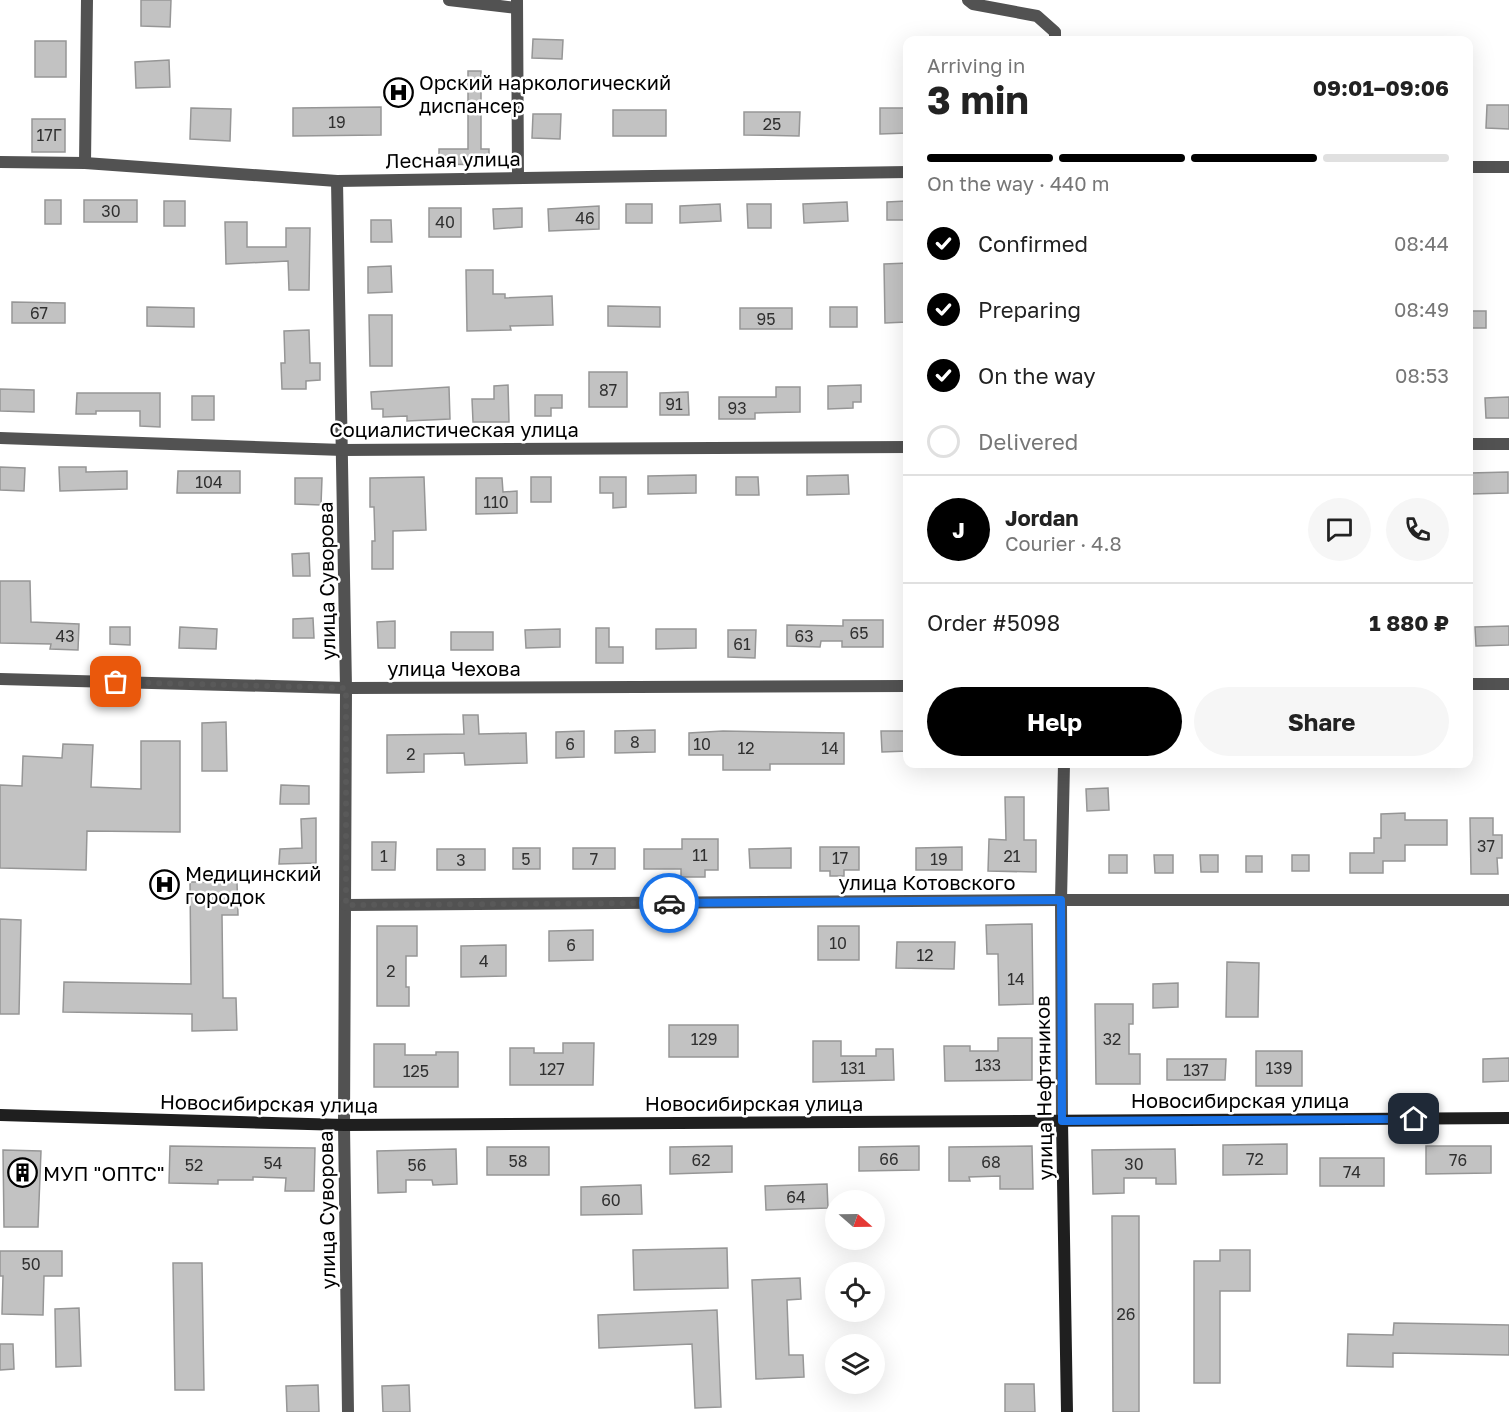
<!DOCTYPE html>
<meta charset="utf-8">
<style>
body{margin:0;font-family:"Golos Text",sans-serif;background:#f6f6f6;color:#222;height:100vh;display:flex;flex-direction:column;font-size:22px;white-space:nowrap}
*{box-sizing:border-box;margin:0}
p{font-size:20px;color:#767676}
.icon{flex:none;width:33px;height:33px;fill:none;stroke:currentColor;stroke-width:2;stroke-linecap:round;stroke-linejoin:round}
.map{position:relative;flex:1;overflow:hidden}
.details{position:absolute;left:903px;top:36px;width:570px;height:732px;display:flex;flex-direction:column;background:#fff;border-radius:12px;box-shadow:0 6px 24px #0002}
.details>*{flex:none}
.needle{width:39px;rotate:110deg}
.buttons{position:absolute;left:825px;top:1190px;display:grid;gap:12px}
.buttons a{display:grid;place-items:center;width:60px;height:60px;border-radius:50%;background:#fff;box-shadow:0 6px 24px #0002;font-size:30px}
.pin{position:absolute;display:grid;place-items:center;width:51px;height:51px;color:#fff;margin:-26px;border-radius:12px;box-shadow:0 3px 9px #0006}
.courier{position:absolute;display:grid;place-items:center;width:60px;height:60px;margin:-30px;border:4px solid #1a73e8;border-radius:50%;background:#fff;color:#222;box-shadow:0 2px 8px #0007}
.headline em{font-style:normal;font-weight:700}
.headline div{display:flex;flex-direction:column-reverse}
.headline{display:flex;align-items:center;justify-content:space-between;height:102px;padding:0 24px}
h1{font-size:39px;font-weight:700;line-height:45px}
.bar{display:grid;grid-template-columns:repeat(4,1fr);gap:9px 6px;align-content:center;height:72px;padding:0 24px}
.bar i{height:8px;border-radius:4px;background:#e0e0e0}
.bar .selected{background:#000}
.bar p{grid-column:span 4}
.line{display:flex;align-items:center;gap:15px;padding:0 24px;border-top:2px solid #e0e0e0}
.line div{flex:1}
.round{display:grid;place-items:center;flex:none;width:63px;height:63px;border-radius:32px;background:#f6f6f6}
ol{padding:0 24px;list-style:none}
li{display:flex;align-items:center;gap:18px;height:66px}
li p{margin-inline-start:auto}
li .icon{padding:6px;border-radius:50%;background:#000;color:#fff;stroke-width:4}
li:last-child{color:#767676}
li i{width:33px;height:33px;border:3px solid #e0e0e0;border-radius:50%}
.button{display:flex;gap:12px;margin-top:auto;padding:12px 24px}
.button a{flex:1;height:69px;border-radius:36px;background:#000;color:#fff;font-size:24px;font-weight:700;line-height:69px;text-align:center}
.button a+a{background:#f6f6f6;color:#222}
.map>svg:first-child{display:block}
.building{fill:#c2c2c2;stroke:#969696;stroke-width:1.5}
.lines{fill:none;stroke-linecap:round;stroke-linejoin:round}
.street{stroke:#525252;stroke-width:12}
.secondary{stroke:#1f1f1f;stroke-width:12}
.done{stroke:#595959;stroke-width:6;stroke-dasharray:0 10.8}
.route{stroke:#1a73e8;stroke-width:8}
.labels{text-anchor:middle;dominant-baseline:central;stroke-width:5;stroke-linejoin:round;paint-order:stroke}
.number-label{font-size:16px;fill:#303030}
.poi-label{font-size:20px;fill:#000;stroke:#fff;text-anchor:start}
.street-label{font-size:20px;fill:#000;stroke:#fff}
</style>
<div class="map">
<svg width="1509" height="1412" viewBox="0 0 1509 1412">
<rect width="100%" height="100%" fill="#fff"/>
<!-- building -->
<g class="building">
<polygon points="141,0 171,0 170,27 141,26"/>
<polygon points="533,39 563,40 562,59 532,58"/>
<rect x="35" y="41" width="31" height="36"/>
<polygon points="169,60 170,87 136,88 135,62"/>
<polygon points="468,71 481,71 481,149 489,149 489,165 439,164 439,149 468,149"/>
<polygon points="1487,105 1509,105 1509,129 1486,128"/>
<polygon points="381,107 381,135 293,136 293,108"/>
<polygon points="191,108 231,109 230,141 190,139"/>
<polygon points="880,108 908,108 908,133 880,134"/>
<rect x="613" y="110" width="53" height="26"/>
<polygon points="744,112 800,112 799,136 744,135"/>
<polygon points="533,114 561,114 560,139 532,138"/>
<rect x="32" y="119" width="33" height="33"/>
<rect x="45" y="200" width="16" height="24"/>
<rect x="84" y="200" width="53" height="22"/>
<rect x="164" y="201" width="21" height="25"/>
<polygon points="906,201 907,220 887,220 887,202"/>
<polygon points="847,202 848,221 804,223 803,204"/>
<rect x="626" y="204" width="26" height="19"/>
<polygon points="720,204 721,221 680,223 680,206"/>
<polygon points="747,204 771,204 771,228 748,228"/>
<polygon points="599,206 599,229 549,231 548,209"/>
<rect x="429" y="208" width="32" height="29"/>
<polygon points="522,208 522,227 494,229 493,209"/>
<polygon points="371,220 391,220 392,242 371,242"/>
<polygon points="225,222 247,222 247,247 286,247 286,228 310,228 309,290 289,290 288,261 226,264"/>
<polygon points="908,263 907,322 885,323 884,264"/>
<polygon points="391,266 392,292 368,293 368,267"/>
<polygon points="466,270 493,270 493,294 505,294 505,298 552,296 553,325 510,326 511,330 467,331"/>
<polygon points="12,302 65,303 65,323 12,323"/>
<polygon points="608,306 660,307 660,327 608,326"/>
<polygon points="147,307 194,308 194,327 147,326"/>
<rect x="830" y="307" width="27" height="20"/>
<rect x="740" y="308" width="52" height="21"/>
<rect x="1468" y="311" width="18" height="17"/>
<polygon points="369,315 392,315 392,366 370,366"/>
<polygon points="309,330 310,363 320,363 320,380 306,381 306,389 282,389 281,363 285,363 284,331"/>
<rect x="589" y="372" width="38" height="35"/>
<polygon points="508,385 509,422 473,422 472,399 494,399 494,386"/>
<polygon points="861,385 861,402 853,402 853,408 828,409 828,386"/>
<polygon points="449,387 450,419 407,421 407,416 383,417 383,409 372,409 371,392"/>
<polygon points="776,387 800,387 800,412 755,413 755,419 719,419 719,397 776,397"/>
<polygon points="0,389 34,390 34,412 0,411"/>
<polygon points="688,392 689,415 660,415 660,393"/>
<polygon points="77,393 160,393 160,427 140,426 140,411 96,411 96,414 76,414"/>
<polygon points="535,395 562,395 562,408 551,408 551,416 535,416"/>
<rect x="192" y="396" width="22" height="24"/>
<polygon points="1509,397 1509,418 1486,418 1485,398"/>
<polygon points="0,467 25,468 24,491 0,490"/>
<polygon points="59,467 86,467 86,472 127,471 127,489 60,491"/>
<polygon points="178,471 240,471 240,493 177,493"/>
<polygon points="1508,472 1508,493 1470,494 1470,473"/>
<polygon points="696,475 696,493 648,494 648,476"/>
<polygon points="848,475 849,494 807,495 807,476"/>
<polygon points="424,477 426,530 393,531 393,569 372,569 372,541 375,541 374,507 370,507 370,478"/>
<rect x="531" y="477" width="20" height="25"/>
<polygon points="600,477 626,477 626,507 613,508 613,493 600,493"/>
<polygon points="736,477 758,477 759,495 736,495"/>
<polygon points="295,478 322,478 321,505 295,504"/>
<polygon points="476,478 502,478 503,492 517,491 517,513 476,514"/>
<polygon points="309,553 310,576 293,576 292,554"/>
<polygon points="0,581 30,581 31,622 79,624 78,650 50,649 51,644 0,643"/>
<polygon points="313,618 314,638 293,638 293,619"/>
<polygon points="843,620 883,620 883,647 842,647 842,641 821,641 820,647 787,646 787,625 843,626"/>
<polygon points="395,621 395,648 378,648 377,622"/>
<polygon points="1509,626 1509,645 1476,646 1475,627"/>
<polygon points="110,627 130,627 130,645 110,644"/>
<polygon points="180,627 217,629 216,649 179,648"/>
<polygon points="596,628 609,628 609,647 623,647 623,663 596,663"/>
<polygon points="560,629 560,647 526,648 525,630"/>
<polygon points="656,629 696,629 696,648 656,649"/>
<polygon points="728,630 756,630 755,658 728,657"/>
<rect x="451" y="632" width="42" height="18"/>
<polygon points="463,715 478,715 479,734 526,733 527,763 465,765 464,753 424,754 424,772 387,773 387,735 464,734"/>
<polygon points="226,722 227,771 202,771 202,723"/>
<polygon points="655,730 655,752 615,753 615,731"/>
<polygon points="584,731 584,757 556,758 556,732"/>
<polygon points="723,731 844,733 844,764 770,764 770,770 723,770 723,755 689,755 689,733"/>
<polygon points="881,731 908,731 908,751 882,752"/>
<polygon points="141,741 180,741 180,832 87,831 86,870 0,868 0,785 22,786 23,756 62,758 63,744 93,745 91,787 141,789"/>
<polygon points="281,785 309,786 309,804 280,804"/>
<polygon points="1108,788 1109,810 1087,811 1086,789"/>
<polygon points="1005,797 1024,797 1024,840 1036,840 1036,872 988,871 989,839 1006,840"/>
<polygon points="1405,813 1405,820 1447,820 1447,845 1405,845 1405,861 1383,861 1383,873 1350,873 1350,853 1374,853 1374,838 1381,838 1381,814"/>
<polygon points="316,818 316,863 279,864 280,849 302,848 301,819"/>
<polygon points="1470,818 1493,818 1493,835 1502,835 1502,858 1497,858 1498,874 1471,874"/>
<polygon points="682,839 718,839 718,870 705,870 705,877 681,877 681,869 644,869 644,849 682,849"/>
<polygon points="372,842 396,842 395,870 372,870"/>
<polygon points="820,847 859,847 859,870 844,870 844,876 830,876 830,871 820,871"/>
<polygon points="962,847 962,870 916,870 916,848"/>
<rect x="513" y="848" width="27" height="21"/>
<rect x="573" y="848" width="42" height="21"/>
<polygon points="791,848 791,868 750,868 749,849"/>
<rect x="437" y="849" width="48" height="21"/>
<rect x="1109" y="855" width="18" height="18"/>
<polygon points="1154,855 1173,855 1173,873 1155,873"/>
<polygon points="1200,855 1218,855 1218,872 1201,872"/>
<rect x="1292" y="855" width="17" height="16"/>
<rect x="1246" y="856" width="16" height="16"/>
<polygon points="190,882 237,882 238,915 222,915 223,998 236,998 237,1030 192,1031 192,1014 63,1012 64,982 191,984"/>
<polygon points="0,919 21,920 19,1014 0,1014"/>
<polygon points="1032,924 1033,1004 999,1005 998,954 987,954 986,925"/>
<polygon points="377,926 417,926 417,956 406,956 406,987 409,987 409,1006 377,1006"/>
<rect x="818" y="926" width="41" height="34"/>
<polygon points="593,930 593,960 549,961 549,931"/>
<polygon points="897,942 955,942 954,969 896,968"/>
<polygon points="506,945 506,976 461,977 461,946"/>
<polygon points="1227,962 1259,963 1258,1017 1226,1017"/>
<polygon points="1178,983 1178,1007 1153,1008 1153,984"/>
<polygon points="1095,1004 1133,1004 1133,1024 1129,1024 1129,1054 1140,1054 1140,1084 1096,1084"/>
<rect x="669" y="1025" width="69" height="32"/>
<polygon points="998,1038 1032,1038 1032,1080 945,1081 944,1046 970,1046 970,1051 998,1051"/>
<polygon points="813,1041 841,1041 841,1056 876,1056 876,1049 893,1049 894,1080 813,1082"/>
<polygon points="563,1043 594,1043 593,1085 510,1085 510,1048 534,1048 534,1053 563,1053"/>
<polygon points="374,1044 405,1044 405,1055 436,1055 436,1052 458,1052 458,1087 374,1087"/>
<rect x="1256" y="1051" width="46" height="35"/>
<polygon points="1509,1058 1509,1081 1483,1082 1483,1059"/>
<polygon points="1167,1059 1226,1059 1225,1080 1167,1080"/>
<polygon points="1287,1144 1287,1174 1223,1175 1223,1145"/>
<polygon points="170,1146 315,1148 314,1191 285,1191 286,1178 253,1177 253,1180 218,1180 218,1184 169,1183"/>
<polygon points="732,1146 732,1172 670,1174 670,1147"/>
<polygon points="919,1146 919,1170 859,1171 859,1147"/>
<polygon points="1032,1146 1033,1189 1000,1189 1000,1176 969,1177 970,1181 949,1181 949,1147"/>
<polygon points="1426,1146 1491,1146 1491,1173 1426,1174"/>
<rect x="487" y="1147" width="62" height="28"/>
<polygon points="456,1149 457,1184 433,1185 432,1180 406,1180 406,1192 378,1193 377,1151"/>
<polygon points="1175,1149 1176,1184 1156,1184 1156,1178 1124,1178 1124,1193 1093,1194 1092,1150"/>
<polygon points="3,1150 41,1151 38,1227 4,1227"/>
<rect x="1320" y="1158" width="64" height="28"/>
<polygon points="827,1184 828,1208 766,1210 765,1186"/>
<polygon points="641,1185 642,1214 581,1215 581,1187"/>
<polygon points="1112,1216 1139,1216 1139,1412 1113,1412"/>
<polygon points="727,1248 728,1288 634,1290 633,1250"/>
<polygon points="1220,1250 1250,1250 1250,1291 1220,1291 1220,1383 1194,1383 1194,1261 1220,1261"/>
<polygon points="0,1251 62,1251 62,1276 44,1276 43,1315 2,1314 3,1276 0,1276"/>
<polygon points="173,1263 202,1263 204,1390 175,1390"/>
<polygon points="800,1278 801,1299 787,1300 789,1355 803,1355 804,1377 756,1379 752,1280"/>
<polygon points="79,1308 81,1366 56,1367 55,1309"/>
<polygon points="717,1310 721,1407 695,1408 692,1344 599,1348 598,1315"/>
<polygon points="1394,1323 1509,1325 1509,1355 1393,1353 1393,1367 1347,1366 1348,1334 1393,1335"/>
<polygon points="0,1344 13,1344 14,1369 0,1370"/>
<polygon points="1005,1384 1034,1384 1035,1412 1005,1412"/>
<polygon points="318,1385 319,1412 287,1412 286,1386"/>
<polygon points="409,1385 410,1412 383,1412 382,1386"/>
</g>
<g class="lines">
<!-- street -->
<g class="street">
<polyline points="449,0 517,8"/>
<polyline points="517,0 518,177"/>
<polyline points="968,0 973,4 1037,16 1055,32 1055,40"/>
<polyline points="0,162 85,163 337,181 908,172"/>
<polyline points="85,163 87,0"/>
<polyline points="1468,167 1509,167"/>
<polyline points="337,181 346,688 344,1125 348,1412"/>
<polyline points="0,438 343,450 908,447"/>
<polyline points="1468,444 1509,444"/>
<polyline points="0,679 346,688 908,686"/>
<polyline points="1468,684 1509,684"/>
<polyline points="346,905 1061,900 1509,900"/>
<polyline points="1062,1121 1061,900 1064,764"/>
</g>
<!-- secondary -->
<g class="secondary">
<polyline points="0,1115 344,1125 1509,1118"/>
<polyline points="1062,1121 1067,1412"/>
</g>
</g>
<g class="lines">
<!-- done -->
<polyline class="done" points="116,682 346,688 346,905 669,903"/>
<!-- route -->
<polyline class="route" points="669,903 1061,900 1062,1121 1414,1119"/>
</g>
<!-- icons -->
<defs>
<symbol id="hospital-ring" viewBox="-11 -11 22 22"><circle r="9.5" fill="#fff" stroke="#000" stroke-width="1.5"/><path d="M-5-5h3v3.5h4V-5h3V5h-3V1.5h-4V5h-3Z" fill="#000"/></symbol>
<symbol id="building-ring" viewBox="-11 -11 22 22"><circle r="9.5" fill="#fff" stroke="#000" stroke-width="1.5"/><path d="M-4-6H4V6H1V3H-1V6H-4ZM-2.5-4.3h1.7v1.8h-1.7ZM.8-4.3h1.7v1.8H.8ZM-2.5-1h1.7V.8h-1.7ZM.8-1h1.7V.8H.8Z" fill="#000"/></symbol>
</defs>
<g fill-rule="evenodd">
<use href="#hospital-ring" x="382" y="76" width="33" height="33"/>
<use href="#hospital-ring" x="148" y="868" width="33" height="33"/>
<use href="#building-ring" x="6" y="1156" width="33" height="33"/>
</g>
<g class="labels">
<!-- number labels -->
<g class="number-label">
<text x="337" y="122">19</text>
<text x="772" y="124">25</text>
<text x="49" y="135">17Г</text>
<text x="111" y="211">30</text>
<text x="585" y="218">46</text>
<text x="445" y="222">40</text>
<text x="39" y="313">67</text>
<text x="766" y="319">95</text>
<text x="608" y="390">87</text>
<text x="674" y="404">91</text>
<text x="737" y="408">93</text>
<text x="209" y="482">104</text>
<text x="496" y="502">110</text>
<text x="859" y="633">65</text>
<text x="65" y="636">43</text>
<text x="804" y="636">63</text>
<text x="742" y="644">61</text>
<text x="635" y="742">8</text>
<text x="570" y="744">6</text>
<text x="702" y="744">10</text>
<text x="746" y="748">12</text>
<text x="830" y="748">14</text>
<text x="411" y="754">2</text>
<text x="1486" y="846">37</text>
<text x="700" y="855">11</text>
<text x="384" y="856">1</text>
<text x="1012" y="856">21</text>
<text x="840" y="858">17</text>
<text x="526" y="859">5</text>
<text x="594" y="859">7</text>
<text x="939" y="859">19</text>
<text x="461" y="860">3</text>
<text x="838" y="943">10</text>
<text x="571" y="945">6</text>
<text x="925" y="955">12</text>
<text x="484" y="961">4</text>
<text x="391" y="971">2</text>
<text x="1016" y="979">14</text>
<text x="704" y="1039">129</text>
<text x="1112" y="1039">32</text>
<text x="988" y="1065">133</text>
<text x="853" y="1068">131</text>
<text x="1279" y="1068">139</text>
<text x="552" y="1069">127</text>
<text x="1196" y="1070">137</text>
<text x="416" y="1071">125</text>
<text x="889" y="1159">66</text>
<text x="1255" y="1159">72</text>
<text x="701" y="1160">62</text>
<text x="1458" y="1160">76</text>
<text x="518" y="1161">58</text>
<text x="991" y="1162">68</text>
<text x="273" y="1163">54</text>
<text x="1134" y="1164">30</text>
<text x="194" y="1165">52</text>
<text x="417" y="1165">56</text>
<text x="1352" y="1172">74</text>
<text x="796" y="1197">64</text>
<text x="611" y="1200">60</text>
<text x="31" y="1264">50</text>
<text x="1126" y="1314">26</text>
</g>
<!-- poi labels -->
<g class="poi-label">
<text x="419" y="82">Орский наркологический<tspan x="419" dy="23">диспансер</tspan></text>
<text x="185" y="873">Медицинский<tspan x="185" dy="23">городок</tspan></text>
<text x="43" y="1173">МУП "ОПТС"</text>
</g>
<!-- street labels -->
<g class="street-label">
<text transform="translate(453 159) rotate(-1)">Лесная улица</text>
<text x="454" y="429">Социалистическая улица</text>
<text transform="translate(326 581) rotate(-91)">улица Суворова</text>
<text x="454" y="668">улица Чехова</text>
<text x="927" y="882">улица Котовского</text>
<text transform="translate(1043 1088) rotate(-91)">улица Нефтяников</text>
<text x="1240" y="1100">Новосибирская улица</text>
<text transform="translate(269 1103) rotate(1)">Новосибирская улица</text>
<text x="754" y="1103">Новосибирская улица</text>
<text transform="translate(326 1210) rotate(-91)">улица Суворова</text>
</g>
</g>
</svg>
<div class="buttons">
<a><svg class="needle" viewBox="-14 -14 28 28"><path d="M0-13l5 13h-10z" fill="#e53935"/><path d="M0 13l5-13h-10z" fill="#767676"/></svg></a>
<a><svg class="icon" aria-label="locate" viewBox="0 0 24 24"><circle cx="12" cy="12" r="6"/><path d="M12 2v4M12 18v4M2 12h4M18 12h4"/></svg></a>
<a><svg class="icon" aria-label="layers" viewBox="0 0 24 24"><path d="M12 4l9 5-9 5-9-5zM3 14l9 5 9-5"/></svg></a>
</div>
<div class="pin" style="left:116px;top:682px;background:#ea580c"><svg class="icon" aria-label="bag" viewBox="0 0 24 24"><path d="M5 8h14l-1 12H6zM9 8a3 3 0 0 1 6 0"/></svg></div>
<div class="pin" style="left:1414px;top:1119px;background:#1f2937"><svg class="icon" aria-label="home" viewBox="0 0 24 24"><path d="M3 11l9-7 9 7M6 9v11h12V9"/></svg></div>
<div class="courier" style="left:669px;top:903px"><svg class="icon" aria-label="car" viewBox="0 0 24 24"><path d="M5 17H2v-5l4-1 3-4h7l3 4 3 1v5h-3M9 17h6M6 11h13"/><circle cx="7" cy="17" r="2"/><circle cx="17" cy="17" r="2"/></svg></div>
<section class="details">
<div class="headline"><div><h1>3 min</h1><p>Arriving in</p></div><em>09:01–09:06</em></div>
<div class="bar"><i class="selected"></i><i class="selected"></i><i class="selected"></i><i></i><p>On the way · 440 m</p></div>
<ol>
<li><svg class="icon" aria-label="check" viewBox="0 0 24 24"><path d="M5 12l5 5 9-10"/></svg>Confirmed<p>08:44</p></li>
<li><svg class="icon" aria-label="check" viewBox="0 0 24 24"><path d="M5 12l5 5 9-10"/></svg>Preparing<p>08:49</p></li>
<li><svg class="icon" aria-label="check" viewBox="0 0 24 24"><path d="M5 12l5 5 9-10"/></svg>On the way<p>08:53</p></li>
<li><i></i>Delivered</li>
</ol>
<div class="line" style="height:108px"><b class="round" style="background:#000;color:#fff">J</b><div><b>Jordan</b><p>Courier · 4.8</p></div><a class="round"><svg class="icon" aria-label="chat" viewBox="0 0 24 24"><path d="M4 5h16v11H9l-5 4z"/></svg></a><a class="round"><svg class="icon" aria-label="phone" viewBox="0 0 24 24"><path d="M5 4h4l2 5-3 2q2 4 5 5l2-3 5 2v4C11 20 4 13 5 4z"/></svg></a></div>
<div class="line" style="height:78px"><div>Order #5098</div><b>1 880 ₽</b></div>
<div class="button"><a>Help</a><a>Share</a></div>
</section>
</div>
